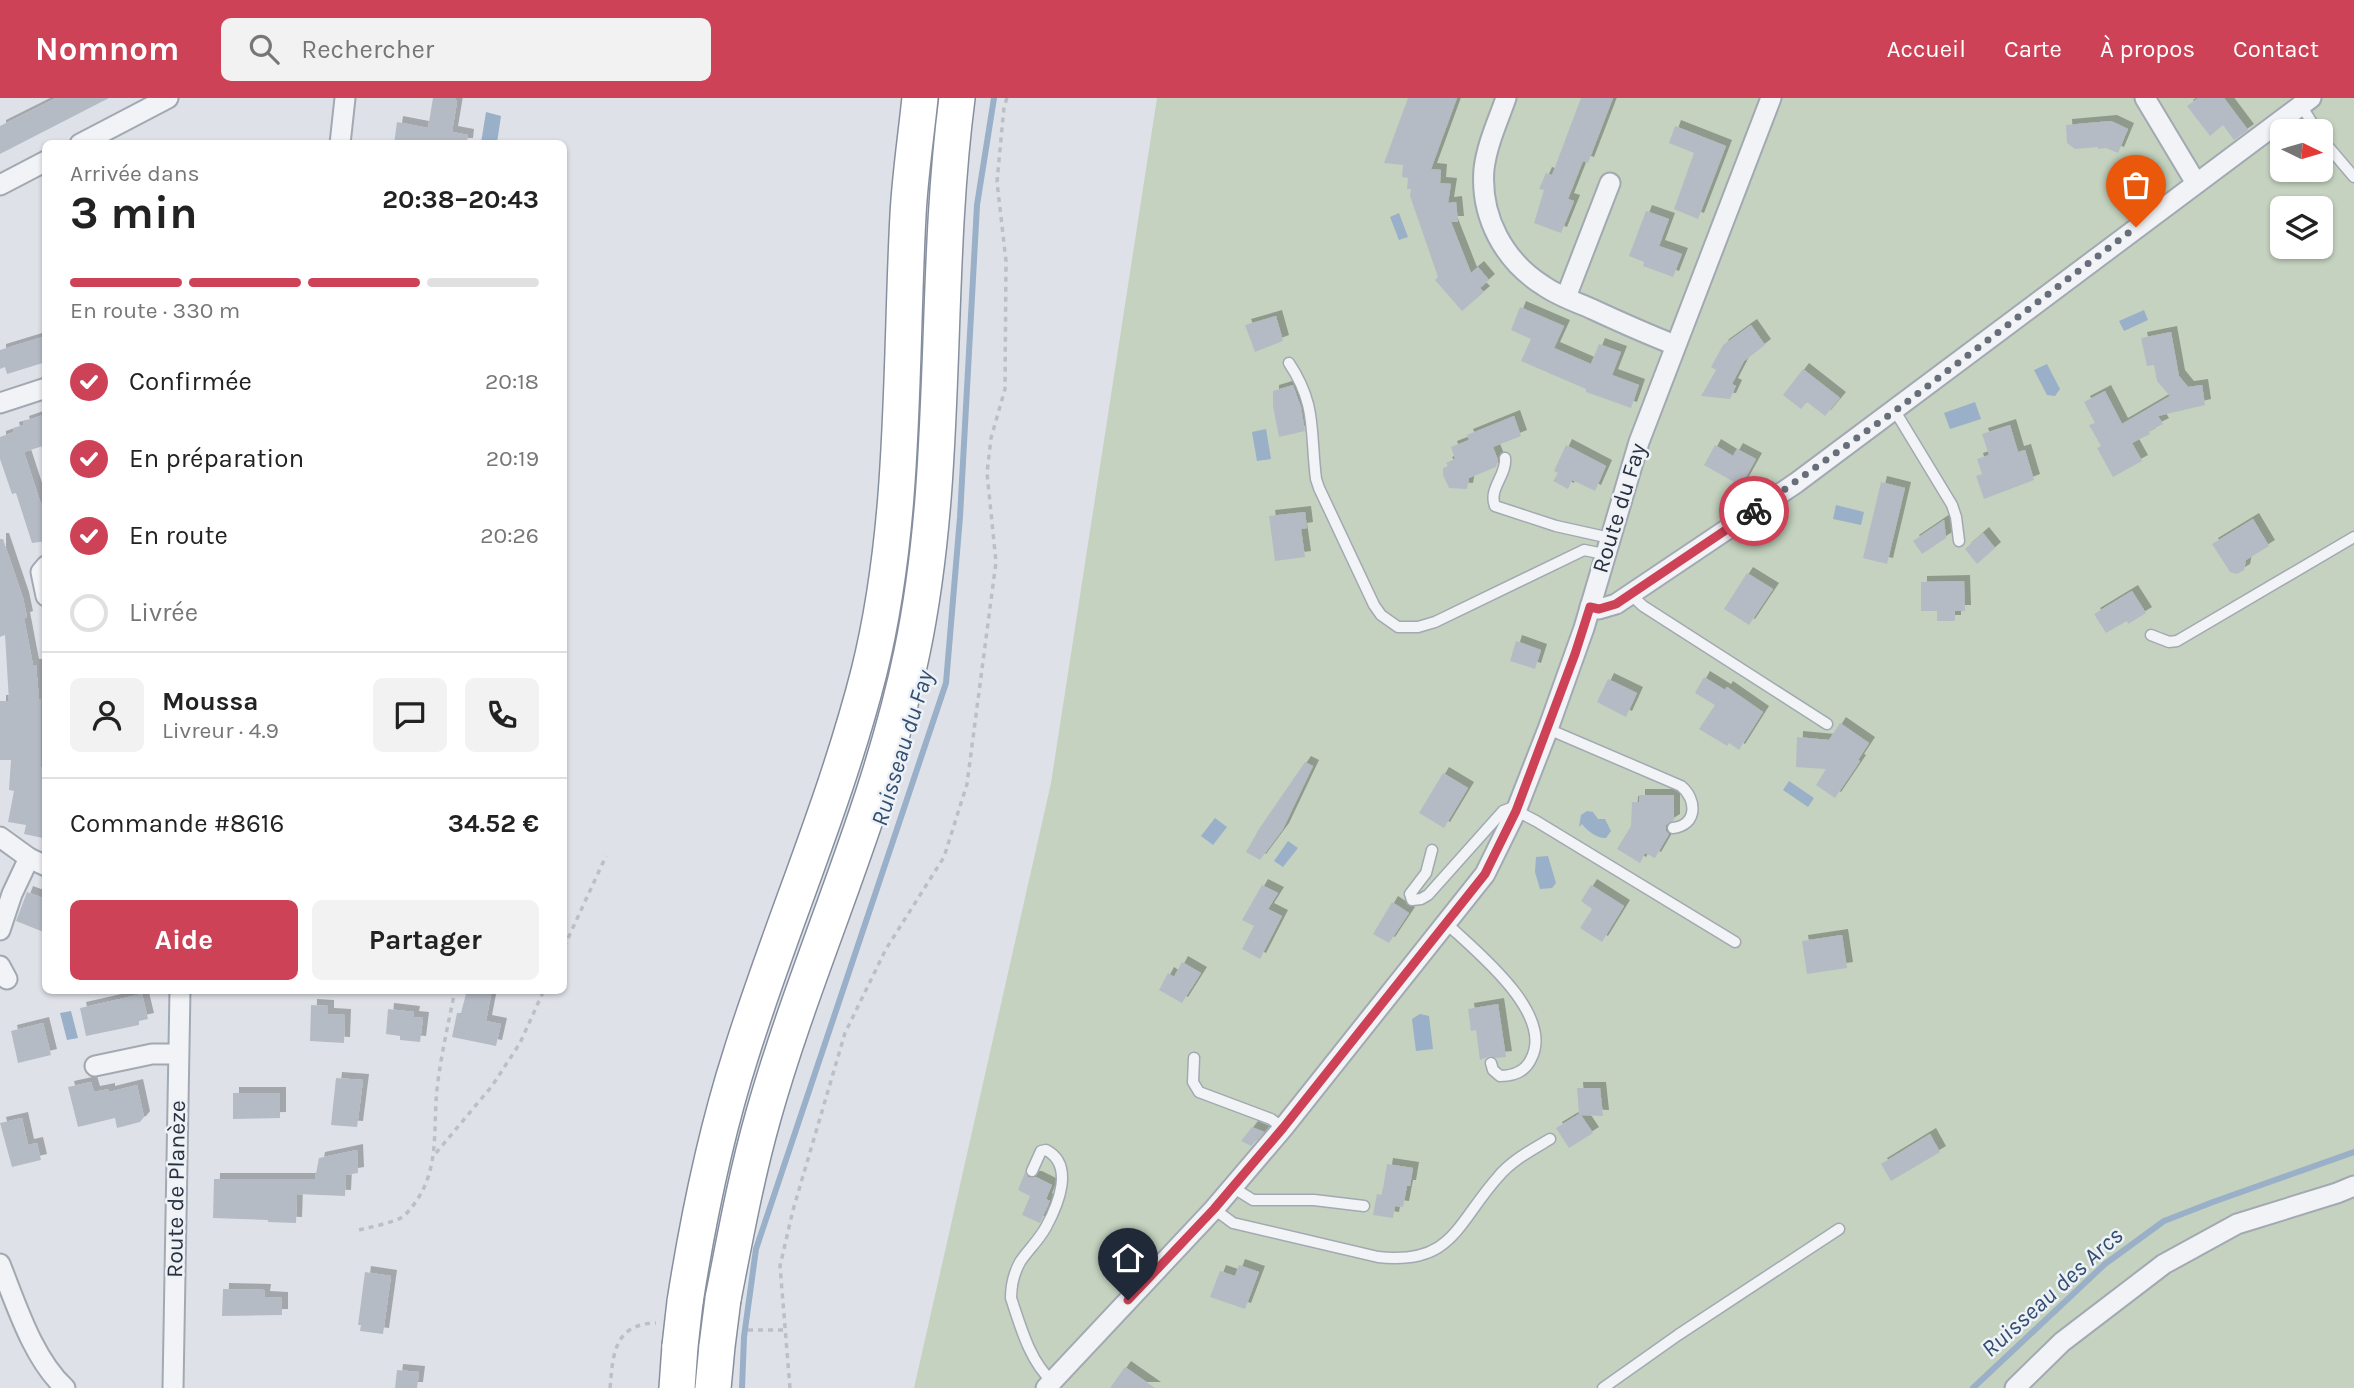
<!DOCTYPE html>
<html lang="fr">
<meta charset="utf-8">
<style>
body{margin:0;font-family:Karla,sans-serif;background:#f2f2f2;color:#222;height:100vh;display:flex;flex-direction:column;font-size:26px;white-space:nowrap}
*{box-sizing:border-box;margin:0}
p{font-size:23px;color:#767676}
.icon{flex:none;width:38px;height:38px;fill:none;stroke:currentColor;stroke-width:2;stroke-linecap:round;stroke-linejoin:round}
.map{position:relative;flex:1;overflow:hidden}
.sheet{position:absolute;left:42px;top:42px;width:525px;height:854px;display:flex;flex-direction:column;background:#fff;border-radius:10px;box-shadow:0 2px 5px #0004}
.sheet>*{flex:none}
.needle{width:46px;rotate:95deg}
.controls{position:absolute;left:2270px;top:21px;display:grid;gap:14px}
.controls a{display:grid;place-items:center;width:63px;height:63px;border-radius:10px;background:#fff;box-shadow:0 2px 5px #0004;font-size:35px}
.pin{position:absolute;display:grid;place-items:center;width:60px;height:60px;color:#fff;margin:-72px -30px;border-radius:50% 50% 50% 0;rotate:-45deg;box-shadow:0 0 7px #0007}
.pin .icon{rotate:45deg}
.courier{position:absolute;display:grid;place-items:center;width:70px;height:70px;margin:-35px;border:5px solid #ce4257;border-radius:50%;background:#fff;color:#222;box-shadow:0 2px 9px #0007}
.summary em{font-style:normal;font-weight:700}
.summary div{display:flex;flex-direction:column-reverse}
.summary{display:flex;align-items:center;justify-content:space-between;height:119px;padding:0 28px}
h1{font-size:46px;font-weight:700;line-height:52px}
.bar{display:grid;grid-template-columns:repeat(4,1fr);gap:10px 7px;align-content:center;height:84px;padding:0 28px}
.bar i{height:9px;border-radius:5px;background:#e0e0e0}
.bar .selected{background:#ce4257}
.bar p{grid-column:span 4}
.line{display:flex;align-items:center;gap:18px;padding:0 28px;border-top:2px solid #e0e0e0}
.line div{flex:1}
.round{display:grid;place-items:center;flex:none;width:74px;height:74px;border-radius:10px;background:#f2f2f2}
ol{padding:0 28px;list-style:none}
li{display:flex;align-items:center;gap:21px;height:77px}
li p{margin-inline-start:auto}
li .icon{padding:7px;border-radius:50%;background:#ce4257;color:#fff;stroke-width:4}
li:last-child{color:#767676}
li i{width:38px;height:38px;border:4px solid #e0e0e0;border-radius:50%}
.cta{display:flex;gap:14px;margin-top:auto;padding:14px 28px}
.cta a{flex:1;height:80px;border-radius:10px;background:#ce4257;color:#fff;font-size:28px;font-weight:700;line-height:80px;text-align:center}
.cta a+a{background:#f2f2f2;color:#222}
header{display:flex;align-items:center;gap:42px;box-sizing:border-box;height:98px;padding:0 35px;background:#ce4257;color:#fff}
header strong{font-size:33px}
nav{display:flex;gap:38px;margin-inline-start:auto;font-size:24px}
.search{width:490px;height:63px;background:#f2f2f2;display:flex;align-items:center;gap:18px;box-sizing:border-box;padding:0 24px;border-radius:10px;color:#767676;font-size:26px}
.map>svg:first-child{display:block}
.green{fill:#c4d2bf;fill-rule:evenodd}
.water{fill:#99b0c8}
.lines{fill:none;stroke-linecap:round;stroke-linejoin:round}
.stream{stroke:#99b0c8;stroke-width:6}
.building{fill:#b5bbc5;filter:url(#shadow)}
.lane-casing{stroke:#a3a9b2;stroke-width:13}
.street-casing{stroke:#a3a9b2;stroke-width:23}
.highway-casing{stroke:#868f9f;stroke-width:38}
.path{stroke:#bcc0c6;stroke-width:3.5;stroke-dasharray:5 5;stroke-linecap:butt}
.lane{stroke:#f1f3f6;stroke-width:10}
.street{stroke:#f1f3f6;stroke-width:19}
.highway{stroke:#fff;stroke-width:35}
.highway-bridge-casing{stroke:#868f9f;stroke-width:38;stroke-linecap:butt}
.highway-bridge{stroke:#fff;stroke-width:35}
.done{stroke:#676e7a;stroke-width:7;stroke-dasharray:0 12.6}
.route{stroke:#ce4257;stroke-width:9}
.labels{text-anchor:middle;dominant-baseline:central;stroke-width:5;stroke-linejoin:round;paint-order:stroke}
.street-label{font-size:23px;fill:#27303f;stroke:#eef1f5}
.water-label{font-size:24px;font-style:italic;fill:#314f73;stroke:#eef1f5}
</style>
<header>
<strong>Nomnom</strong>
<div class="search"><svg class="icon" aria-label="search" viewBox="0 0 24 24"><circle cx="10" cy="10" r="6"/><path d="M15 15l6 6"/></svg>Rechercher</div>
<nav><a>Accueil</a><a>Carte</a><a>À propos</a><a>Contact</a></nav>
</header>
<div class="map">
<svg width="2354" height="1290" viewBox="0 0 2354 1290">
<defs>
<filter id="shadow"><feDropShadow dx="6" dy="-6" stdDeviation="0" flood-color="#0004"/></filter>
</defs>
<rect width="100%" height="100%" fill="#dee2e8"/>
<!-- green -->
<path class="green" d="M1157 0H2354V1290H914L1051 685ZM2282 33H2320V72H2282ZM2282 110H2320V149H2282Z"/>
<!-- water -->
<g class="water">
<polygon points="486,14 501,18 497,45 481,45"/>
<polygon points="1399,115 1408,139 1399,142 1390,119"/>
<polygon points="2144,212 2148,222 2124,233 2119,223"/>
<polygon points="2047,266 2060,291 2055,298 2047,297 2034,272"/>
<polygon points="1975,304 1981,321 1950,331 1944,315"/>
<polygon points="1266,331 1271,361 1257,363 1252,334"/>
<polygon points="1836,407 1864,414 1861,427 1833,421"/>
<polygon points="1789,683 1814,700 1808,709 1783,692"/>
<path d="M1587 713 1593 714 1598 721H1605L1611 733 1606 740C1598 741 1587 733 1582 726L1579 729 1581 717Z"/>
<polygon points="1215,720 1227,729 1213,747 1201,738"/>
<polygon points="1288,743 1298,750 1283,769 1274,763"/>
<polygon points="1548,758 1556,785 1552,790 1540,791 1535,774 1536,759"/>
<polygon points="71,913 78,940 67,942 60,915"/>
<polygon points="1420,916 1429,918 1433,951 1416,953 1412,921"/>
</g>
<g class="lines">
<!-- stream -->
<g class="stream">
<polyline points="742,1290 744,1239 756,1151 946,585 960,419 977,107 994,0"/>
<polyline points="1973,1290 2105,1166 2164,1123 2213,1104 2354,1054"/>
</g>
</g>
<!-- building -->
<g class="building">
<polygon points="56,0 109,0 0,56 0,28"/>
<polygon points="433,0 455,0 457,4 452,34 468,37 467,46 394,46 397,24 428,30"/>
<polygon points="1408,0 1457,0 1431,71 1441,72 1440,85 1451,86 1448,105 1456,104 1458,124 1451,124 1471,175 1478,169 1489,182 1480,190 1484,194 1462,213 1435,182 1438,179 1410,98 1411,91 1407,91 1408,80 1402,79 1403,67 1384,65"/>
<polygon points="1581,0 1613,0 1588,65 1583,63 1568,101 1574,103 1561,135 1534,125 1544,92 1539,91 1546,75 1552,77"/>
<polygon points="2198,0 2224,0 2248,32 2234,42 2223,27 2210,38 2187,8"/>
<polygon points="2111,23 2128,31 2118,55 2106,50 2098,51 2098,49 2075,51 2067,45 2066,27"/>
<polygon points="1675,28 1726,48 1698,121 1674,111 1694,55 1669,45"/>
<polygon points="1646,113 1669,121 1659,148 1682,156 1673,179 1643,168 1644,164 1629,158"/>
<polygon points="1520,209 1564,228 1554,250 1591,266 1599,246 1621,254 1612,277 1639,287 1631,310 1586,294 1586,291 1521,263 1531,241 1511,232"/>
<polygon points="1276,218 1283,243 1255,254 1245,227"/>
<polygon points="1751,227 1765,247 1744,263 1732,286 1736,288 1730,301 1701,298 1716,272 1711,269 1723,247"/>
<polygon points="2171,234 2179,278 2188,289 2202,287 2205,307 2158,318 2163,326 2149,333 2150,336 2132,345 2142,363 2113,379 2097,350 2101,348 2089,327 2095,325 2084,304 2105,293 2122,326 2170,298 2157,283 2154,267 2147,268 2141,240"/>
<polygon points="46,238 46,264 7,276 5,269 0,271 0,252"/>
<polygon points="1803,271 1840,300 1825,318 1807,304 1801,311 1783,297"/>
<polygon points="1293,287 1301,309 1305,333 1279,339 1273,308 1273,293"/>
<polygon points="46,316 46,347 24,354 41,406 46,405 46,443 32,445 16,395 12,396 0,361 0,339 14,334 13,330 24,327 23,324"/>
<polygon points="1514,318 1521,338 1493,349 1498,362 1496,369 1469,380 1467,391 1449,390 1443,377 1443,370 1448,368 1446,365 1455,361 1451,349 1469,342 1467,337"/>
<polygon points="2010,327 2018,354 2025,352 2034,382 1984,401 1976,378 1982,376 1977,361 1989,357 1982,336"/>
<polygon points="1566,347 1606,368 1595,393 1572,382 1568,391 1553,383 1558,375 1554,373"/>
<polygon points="1715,347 1733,358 1737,351 1756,361 1741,388 1704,367"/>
<polygon points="1881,384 1905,390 1887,466 1863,460"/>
<polygon points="1305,414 1307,430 1301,431 1305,459 1275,463 1269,418"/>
<polygon points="2253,421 2269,448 2246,462 2244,472 2237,476 2230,474 2212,446"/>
<polygon points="1944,422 1946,440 1922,456 1913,443"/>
<polygon points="1983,435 1995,450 1977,466 1965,451"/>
<polygon points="0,441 3,441 23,500 27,519 24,520 33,567 36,567 39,601 41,601 41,669 46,670 46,725 43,740 24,736 26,727 8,724 14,693 9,692 11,662 0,662 0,603 9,603 5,537 0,539"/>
<polygon points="1747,475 1773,491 1749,527 1724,511"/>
<polygon points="1964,483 1965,513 1955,513 1955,523 1937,523 1937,513 1921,513 1921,484"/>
<polygon points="2132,493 2146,515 2128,526 2127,523 2106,535 2094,516"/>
<polygon points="1516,543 1541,552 1535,571 1510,563"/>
<polygon points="1704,579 1725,592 1727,589 1763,614 1739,652 1729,645 1727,648 1699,631 1715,607 1695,595"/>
<polygon points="1608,581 1637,595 1626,619 1597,604"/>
<polygon points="1840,625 1869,645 1858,662 1860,663 1835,700 1816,687 1826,671 1796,669 1797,639 1829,642"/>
<polygon points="1305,664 1313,668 1283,731 1260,762 1246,754 1259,731"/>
<polygon points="1443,675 1468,690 1444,730 1419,715"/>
<polygon points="1639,697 1674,697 1674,722 1666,727 1666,733 1669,736 1655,760 1645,755 1640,765 1617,751 1631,728 1632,704 1639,704"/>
<polygon points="1262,787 1278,795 1268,811 1282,818 1260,861 1242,851 1254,828 1242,822"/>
<polygon points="1591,787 1624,808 1602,844 1580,830 1592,811 1581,803"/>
<polygon points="27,794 46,801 46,835 16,823"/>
<polygon points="1392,804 1409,815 1389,845 1373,836"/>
<polygon points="1842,837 1847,870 1807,876 1802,843"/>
<polygon points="1182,864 1201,875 1182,905 1159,892 1168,875 1174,879"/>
<polygon points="467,892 492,892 486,923 501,926 496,948 452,939 457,915 461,915"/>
<polygon points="142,896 148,921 139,923 139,927 86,938 80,910"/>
<polygon points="1498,906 1506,959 1496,960 1490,958 1480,962 1476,932 1471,933 1468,911"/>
<polygon points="311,907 328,908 328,916 345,917 344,945 310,943"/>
<polygon points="388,911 414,914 413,919 423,920 420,944 400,942 400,938 386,936"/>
<polygon points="43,925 51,957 18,965 11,933"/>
<polygon points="336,980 363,982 357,1029 331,1027"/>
<polygon points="91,984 94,994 109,991 109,994 137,987 144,1019 140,1024 117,1030 115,1020 78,1029 68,989"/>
<polygon points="1577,990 1600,990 1603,1018 1581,1017 1593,1035 1569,1050 1556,1030 1579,1016"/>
<polygon points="233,995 280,995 280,1020 233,1021"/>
<polygon points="22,1020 28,1047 37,1045 41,1062 12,1069 0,1025"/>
<polygon points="1252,1029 1264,1034 1251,1048 1241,1043"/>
<polygon points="1930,1036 1940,1054 1891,1083 1881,1066"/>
<polygon points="357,1052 358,1075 346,1077 345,1098 297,1096 296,1125 268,1124 268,1122 213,1120 214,1081 315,1081 319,1060"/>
<polygon points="1387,1066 1413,1070 1410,1088 1407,1088 1403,1109 1395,1108 1393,1120 1373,1117 1377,1096 1382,1097"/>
<polygon points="1025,1074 1028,1079 1036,1079 1052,1087 1046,1101 1050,1103 1040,1125 1022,1117 1030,1098 1018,1092"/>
<polygon points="1239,1167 1259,1174 1245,1211 1210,1199 1220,1173 1235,1178"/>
<polygon points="365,1174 391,1178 383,1236 360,1233 361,1227 358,1227"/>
<polygon points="223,1191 265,1192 264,1199 282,1200 282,1217 222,1218"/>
<polygon points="1125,1269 1155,1290 1110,1290"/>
<polygon points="397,1272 419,1274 417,1290 395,1290"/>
</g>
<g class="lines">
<defs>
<g id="lane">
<polyline points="2301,7 2317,33"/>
<polyline points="2320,39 2354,79"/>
<path d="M1289 265C1317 307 1310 333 1316 381L1319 390 1374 507 1381 517 1398 529H1418L1435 524 1584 452 1604 456"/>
<polyline points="1895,313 1952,407 1956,419 1959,443"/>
<path d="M1505 360C1507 377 1488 391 1495 408L1556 428 1610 440"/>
<polyline points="1630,496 1643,508 1827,626"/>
<polyline points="2151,537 2169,544 2177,543 2354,439"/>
<path d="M1548 631 1681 688C1697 701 1698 727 1673 730"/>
<polyline points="1432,752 1426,775 1410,796 1412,802 1421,801 1428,797 1503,713 1511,710 1536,723 1735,844"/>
<path d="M1447 826C1477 854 1555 916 1531 961 1525 974 1514 978 1500 978L1493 972 1491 965"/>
<polyline points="1194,960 1193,984 1199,994 1271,1021 1283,1030"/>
<path d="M1032 1073 1041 1053 1046 1052C1075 1067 1058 1107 1046 1129 1039 1142 1028 1152 1020 1164 1014 1175 1011 1187 1011 1200 1020 1227 1030 1264 1052 1283"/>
<polyline points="1232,1089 1253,1102 1314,1102 1364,1108"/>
<path d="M1214 1111 1233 1125 1378 1159C1453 1167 1456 1126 1498 1079 1512 1062 1532 1052 1550 1041"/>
<polyline points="1603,1290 1678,1237 1839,1131"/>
</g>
<g id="street">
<path d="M1506 0C1498 23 1487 46 1484 71 1480 119 1504 163 1544 188 1558 198 1576 204 1592 211 1620 224 1647 236 1675 247"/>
<polyline points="2145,0 2196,85"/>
<polyline points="80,46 168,0"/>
<polyline points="340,46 345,0"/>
<polyline points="0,87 46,63"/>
<polyline points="1566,199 1610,85"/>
<polyline points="0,305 46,290"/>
<polyline points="46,468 41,474 46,498"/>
<polyline points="1590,509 1599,511 1616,506 1796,385 2311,0"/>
<polyline points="0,739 29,760 46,768"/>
<polyline points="0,832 12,796 29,760"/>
<polyline points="0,868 7,881"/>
<polyline points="95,968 152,956 178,956"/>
<path d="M0 1166C16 1206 33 1261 65 1290"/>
<polyline points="173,1290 180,892"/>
<polyline points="1046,1290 1214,1111 1283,1030 1485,776 1516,713 1548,631 1584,530 1639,344 1771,0"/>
<polyline points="2015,1290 2062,1244 2164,1166 2237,1126 2337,1095 2354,1088"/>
</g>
<g id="highway">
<path d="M723 1201C735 1140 746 1079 763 1019 807 863 879 715 912 554 950 372 933 184 957 0"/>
<path d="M685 1204C698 1121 715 1037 741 956 781 828 836 704 869 574 906 425 900 269 908 117 910 78 916 39 920 0"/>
<polyline points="677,1290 680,1248"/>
<polyline points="713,1290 717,1248"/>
</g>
</defs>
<!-- lane casing -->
<use href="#lane" class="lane-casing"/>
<!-- street casing -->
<use href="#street" class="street-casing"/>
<!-- highway casing -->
<use href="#highway" class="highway-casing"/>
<!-- path -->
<g class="path">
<polyline points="564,849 606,758"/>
<polyline points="436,1055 492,988 520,945 544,892"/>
<path d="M359 1132C370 1129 398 1124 405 1117 444 1076 431 1033 438 983 442 952 449 923 455 892"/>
<polyline points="748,1232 784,1232"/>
<path d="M610 1290C613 1256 614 1226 656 1225"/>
<polyline points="790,1290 780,1168 793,1112 845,935 886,851 944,759 967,686 996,464 987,375 991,340 1005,291 1006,163 997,84 1004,9 1007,0"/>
</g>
<!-- lane -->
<use href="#lane" class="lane"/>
<!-- street -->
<use href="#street" class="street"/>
<!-- highway -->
<use href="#highway" class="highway"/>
<defs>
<g id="highway-bridge">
<polyline points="680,1248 685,1204"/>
<polyline points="717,1248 723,1201"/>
</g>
</defs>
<!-- highway-bridge casing -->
<use href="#highway-bridge" class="highway-bridge-casing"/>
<!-- highway-bridge -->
<use href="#highway-bridge" class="highway-bridge"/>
</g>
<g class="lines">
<!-- done -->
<polyline class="done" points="1754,413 1895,313 2136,129"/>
<!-- route -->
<polyline class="route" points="1128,1202 1214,1111 1283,1030 1485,776 1516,713 1575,556 1590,509 1599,511 1616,506 1754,413"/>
</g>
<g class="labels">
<!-- street labels -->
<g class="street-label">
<text transform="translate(1619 410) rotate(-73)">Route du Fay</text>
<text transform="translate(176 1091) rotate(-89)">Route de Planèze</text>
</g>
<!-- water labels -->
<g class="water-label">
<text transform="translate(902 650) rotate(-73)">Ruisseau du Fay</text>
<text transform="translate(2052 1194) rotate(-42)">Ruisseau des Arcs</text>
</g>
</g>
</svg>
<div class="controls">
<a><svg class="needle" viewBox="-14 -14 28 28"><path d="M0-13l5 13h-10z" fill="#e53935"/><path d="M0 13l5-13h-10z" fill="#767676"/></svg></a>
<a><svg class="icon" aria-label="layers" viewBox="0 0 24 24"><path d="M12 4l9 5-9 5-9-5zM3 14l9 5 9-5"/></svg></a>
</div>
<div class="pin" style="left:2136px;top:129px;background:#ea580c"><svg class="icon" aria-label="bag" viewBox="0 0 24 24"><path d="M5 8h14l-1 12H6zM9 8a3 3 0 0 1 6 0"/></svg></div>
<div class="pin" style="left:1128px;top:1202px;background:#1f2937"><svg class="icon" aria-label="home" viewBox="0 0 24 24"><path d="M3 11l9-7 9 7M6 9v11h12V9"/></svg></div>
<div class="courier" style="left:1754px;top:413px"><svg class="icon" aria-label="bike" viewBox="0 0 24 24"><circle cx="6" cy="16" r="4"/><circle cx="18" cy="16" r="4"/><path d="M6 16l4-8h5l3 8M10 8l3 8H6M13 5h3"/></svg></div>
<section class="sheet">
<div class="summary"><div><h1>3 min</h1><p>Arrivée dans</p></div><em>20:38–20:43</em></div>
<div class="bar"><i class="selected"></i><i class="selected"></i><i class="selected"></i><i></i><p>En route · 330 m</p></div>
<ol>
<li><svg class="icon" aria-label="check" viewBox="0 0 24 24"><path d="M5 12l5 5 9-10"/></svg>Confirmée<p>20:18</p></li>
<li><svg class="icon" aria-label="check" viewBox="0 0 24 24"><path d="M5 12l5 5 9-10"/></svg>En préparation<p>20:19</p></li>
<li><svg class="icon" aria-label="check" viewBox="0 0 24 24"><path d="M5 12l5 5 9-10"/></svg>En route<p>20:26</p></li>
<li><i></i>Livrée</li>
</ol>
<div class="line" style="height:126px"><a class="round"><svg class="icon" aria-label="person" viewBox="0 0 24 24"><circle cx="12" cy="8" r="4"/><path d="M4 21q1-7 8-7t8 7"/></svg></a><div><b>Moussa</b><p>Livreur · 4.9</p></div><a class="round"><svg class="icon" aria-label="chat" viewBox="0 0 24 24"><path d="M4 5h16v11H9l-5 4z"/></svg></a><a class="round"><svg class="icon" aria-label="phone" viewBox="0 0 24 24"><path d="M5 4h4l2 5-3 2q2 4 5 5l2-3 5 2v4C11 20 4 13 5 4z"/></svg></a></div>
<div class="line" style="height:91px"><div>Commande #8616</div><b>34.52 €</b></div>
<div class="cta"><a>Aide</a><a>Partager</a></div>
</section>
</div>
